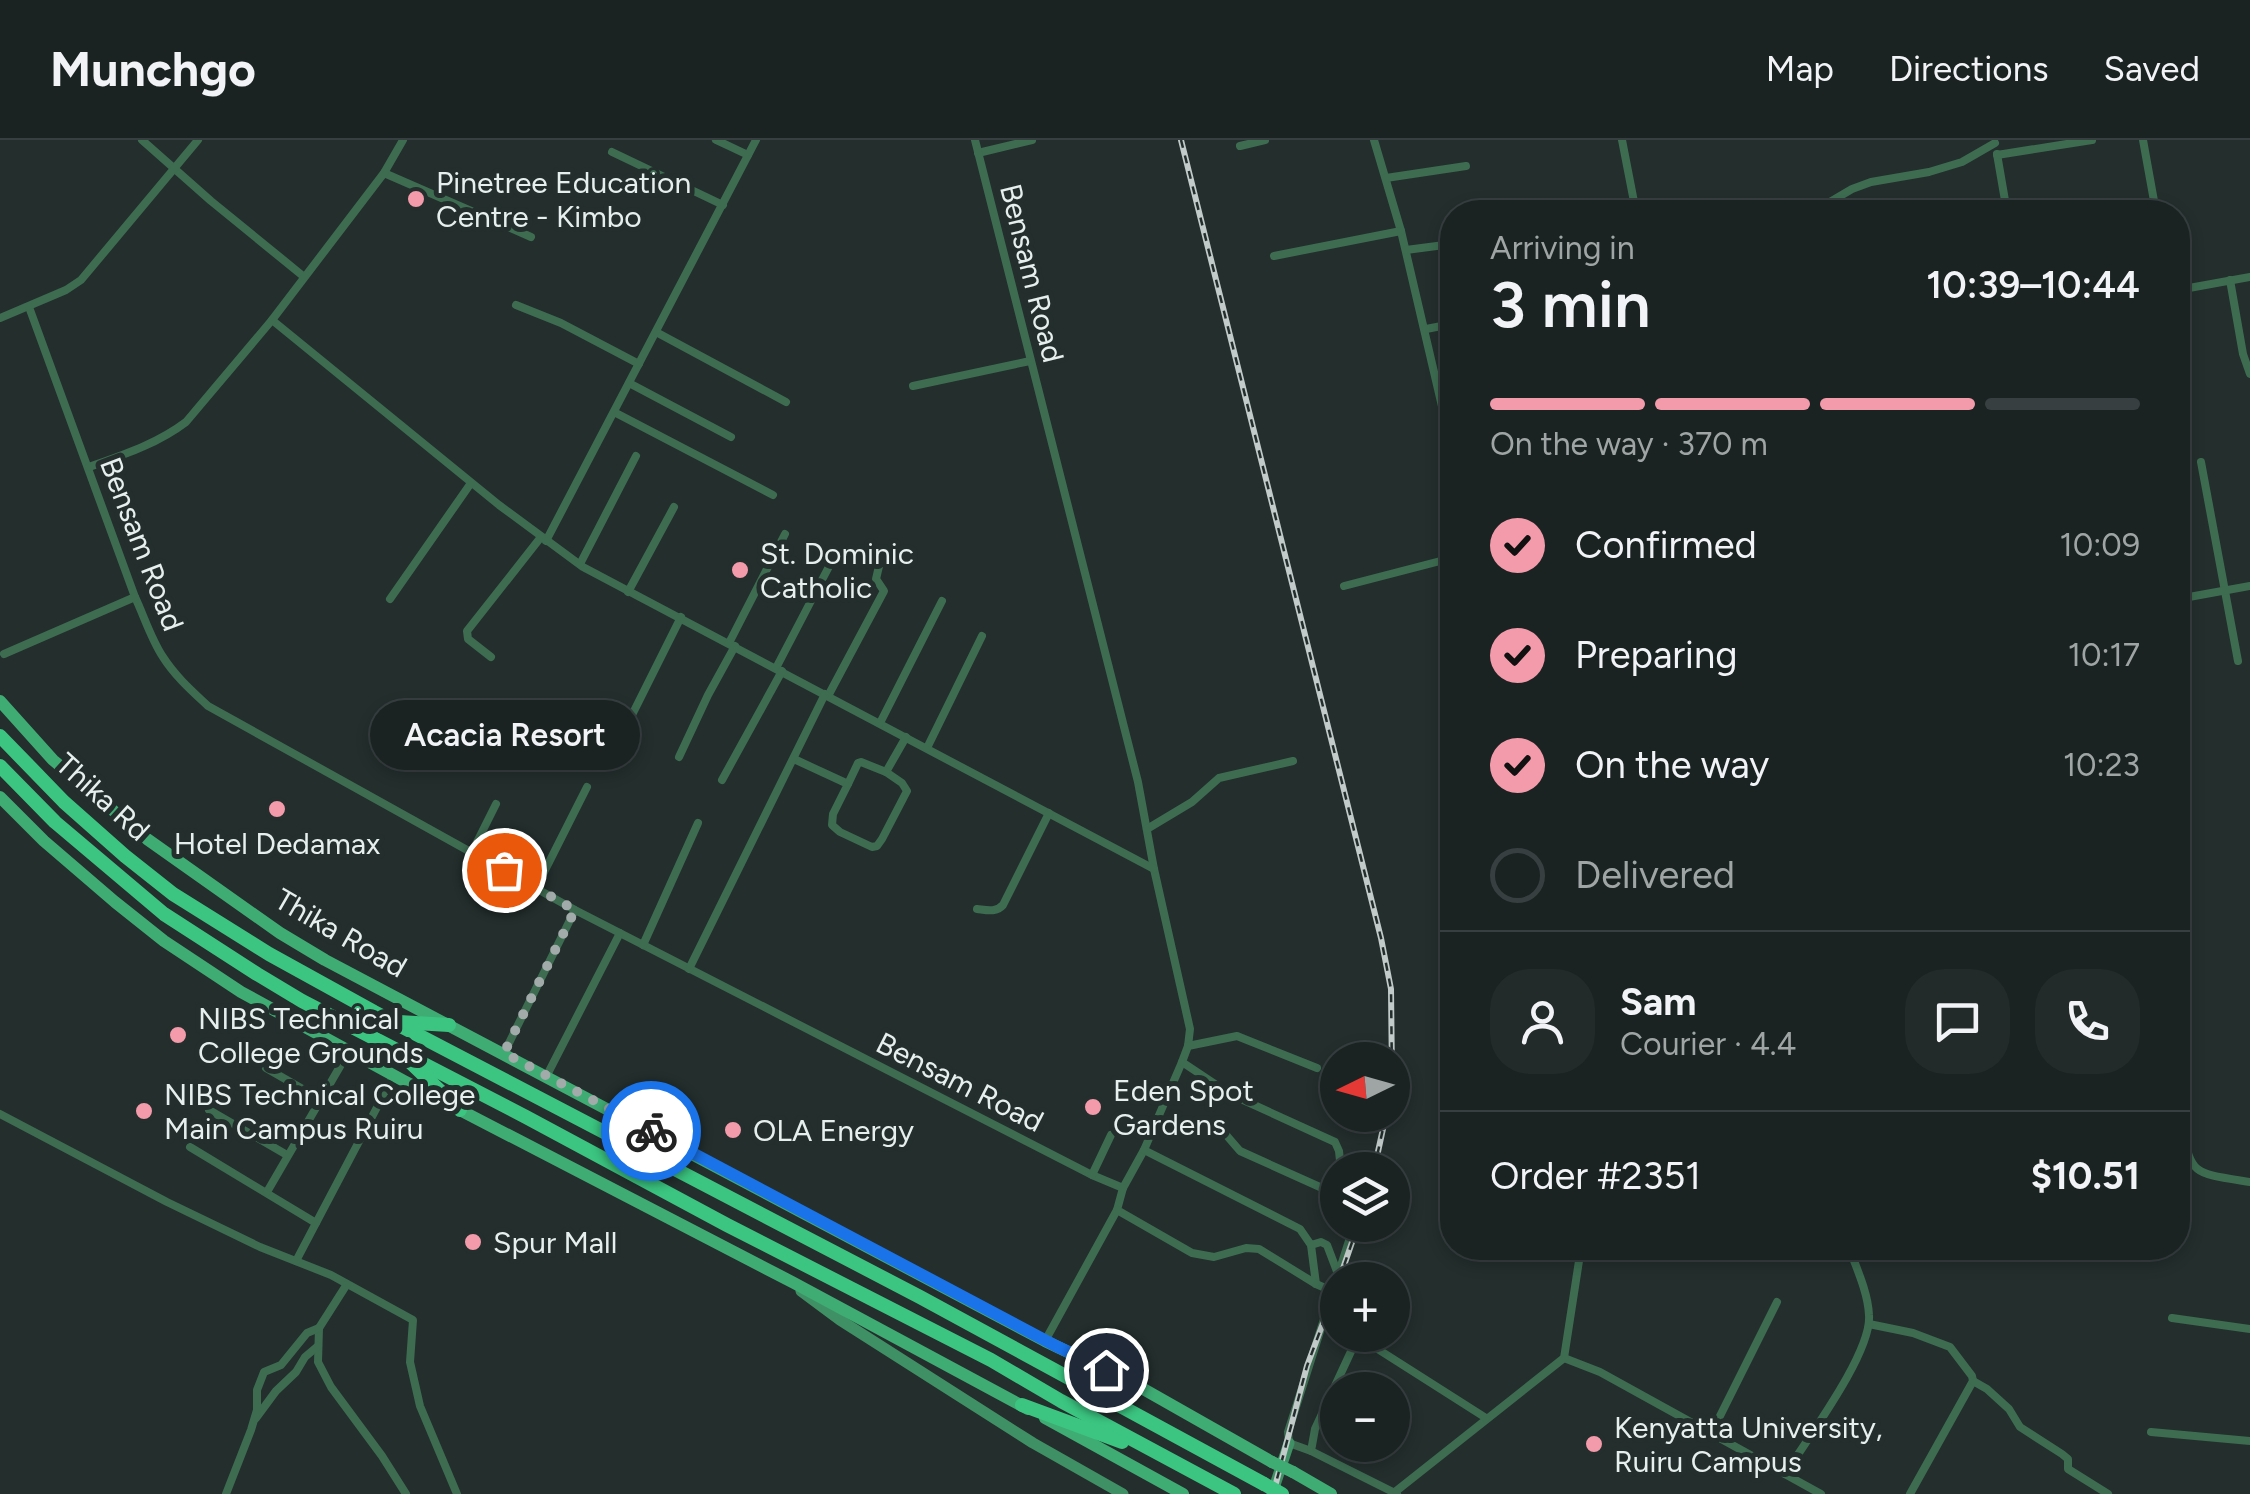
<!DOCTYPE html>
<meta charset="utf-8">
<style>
body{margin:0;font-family:Figtree,sans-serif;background:#232a2a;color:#f1f3f6;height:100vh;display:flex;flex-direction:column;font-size:38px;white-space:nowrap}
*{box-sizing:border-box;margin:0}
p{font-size:32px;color:#9fa4a5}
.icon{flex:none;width:55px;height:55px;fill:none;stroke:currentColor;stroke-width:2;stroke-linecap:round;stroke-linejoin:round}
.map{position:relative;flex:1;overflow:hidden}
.sheet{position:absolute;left:1440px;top:60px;width:750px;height:1060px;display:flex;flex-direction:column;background:#1a2222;border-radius:40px;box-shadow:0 5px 15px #0003,0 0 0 2px #383f40}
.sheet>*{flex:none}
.needle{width:65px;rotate:265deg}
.buttons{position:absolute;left:1320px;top:902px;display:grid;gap:20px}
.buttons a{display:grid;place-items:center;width:90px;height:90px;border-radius:50%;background:#1a2222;box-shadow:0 5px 15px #0003,0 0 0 2px #383f40;font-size:50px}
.pin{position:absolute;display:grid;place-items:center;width:85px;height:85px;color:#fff;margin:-42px;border:5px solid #fff;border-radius:50%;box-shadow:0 2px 10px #0007}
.courier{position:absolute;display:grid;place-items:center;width:100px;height:100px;margin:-50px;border:8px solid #1a73e8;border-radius:50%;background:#fff;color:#222;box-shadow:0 2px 12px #0007}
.bubble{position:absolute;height:70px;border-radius:35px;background:#1a2222;box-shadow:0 5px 15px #0003,0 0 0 2px #383f40;font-size:32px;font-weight:600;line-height:70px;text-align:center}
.headline em{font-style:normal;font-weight:600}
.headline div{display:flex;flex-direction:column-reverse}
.headline{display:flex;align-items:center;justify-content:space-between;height:170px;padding:0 50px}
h1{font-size:65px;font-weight:600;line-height:75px}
.bar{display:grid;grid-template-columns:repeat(4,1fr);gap:15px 10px;align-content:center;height:120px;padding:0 50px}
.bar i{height:12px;border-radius:8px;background:#383f40}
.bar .on{background:#f39aab}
.bar p{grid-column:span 4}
.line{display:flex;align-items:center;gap:25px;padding:0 50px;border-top:2px solid #383f40}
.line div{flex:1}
.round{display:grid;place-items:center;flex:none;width:105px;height:105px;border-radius:40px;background:#232a2a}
ol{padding:0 50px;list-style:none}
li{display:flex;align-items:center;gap:30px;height:110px}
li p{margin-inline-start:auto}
li .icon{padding:10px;border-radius:50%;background:#f39aab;color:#111;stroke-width:4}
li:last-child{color:#9fa4a5}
li i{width:55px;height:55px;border:5px solid #383f40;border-radius:50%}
header{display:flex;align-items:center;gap:60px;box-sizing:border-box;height:140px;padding:0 50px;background:#1a2222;border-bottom:2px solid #383f40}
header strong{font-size:48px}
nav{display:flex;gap:55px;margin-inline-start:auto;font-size:35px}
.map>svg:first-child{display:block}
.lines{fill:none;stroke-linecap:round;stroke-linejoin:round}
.street{stroke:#3d6c51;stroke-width:8}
.secondary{stroke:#409065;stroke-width:11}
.primary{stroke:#3fac74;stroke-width:12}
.highway{stroke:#3bc581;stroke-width:14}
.rail-casing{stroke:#c2caca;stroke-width:6}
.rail{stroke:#232e2d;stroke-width:2.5;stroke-dasharray:8;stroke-linecap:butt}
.primary-bridge{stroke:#3fac74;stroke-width:12}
.highway-bridge{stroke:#3bc581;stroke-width:14}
.done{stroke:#a2abaa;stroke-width:10;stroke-dasharray:0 18}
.route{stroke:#1a73e8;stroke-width:12}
.poi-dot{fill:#f39aab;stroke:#232e2d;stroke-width:4}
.labels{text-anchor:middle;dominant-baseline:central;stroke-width:10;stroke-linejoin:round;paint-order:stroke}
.poi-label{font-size:30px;fill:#e7eeee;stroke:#232e2d;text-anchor:start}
.street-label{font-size:30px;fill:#e7eeee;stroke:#232e2d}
</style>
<header>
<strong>Munchgo</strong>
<nav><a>Map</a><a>Directions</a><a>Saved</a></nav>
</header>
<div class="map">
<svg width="2250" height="1354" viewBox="0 0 2250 1354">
<rect width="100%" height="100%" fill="#232e2d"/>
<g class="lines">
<!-- street -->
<g class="street">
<polyline points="142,0 211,61 303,136"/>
<polyline points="716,0 748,15"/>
<polyline points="1374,0 1401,91 1452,309"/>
<polyline points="1622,0 1636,72"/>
<polyline points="2143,0 2156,72"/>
<polyline points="1240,6 1265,0"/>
<polyline points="612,12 723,65"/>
<polyline points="978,13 1032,0"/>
<polyline points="1997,14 2007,72"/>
<polyline points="1997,15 2092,0"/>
<polyline points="384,33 531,97"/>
<polyline points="1386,38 1466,26"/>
<polyline points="1813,72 1852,49 1871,42 1929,32 1962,22 1995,3"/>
<polyline points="1406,110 1452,104"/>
<polyline points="1274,116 1401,91"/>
<polyline points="2230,140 2243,214 2250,234"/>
<polyline points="2178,150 2250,137"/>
<polyline points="516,165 561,183 639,224"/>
<path d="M29 167 135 457C144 476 151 499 163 517 175 536 192 551 208 566L575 770 1092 1035 1123 1048 1144 1010 1182 922 1188 906 1190 889 1154 729 1138 642 975 0"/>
<polyline points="0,178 66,150 81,140 198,0"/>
<polyline points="272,180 499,365 583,427 1154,729"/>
<polyline points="1426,189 1452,184"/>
<polyline points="656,192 786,262"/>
<polyline points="629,243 731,297"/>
<polyline points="913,246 1030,221"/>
<polyline points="614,272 773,355"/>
<polyline points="2201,322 2238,521"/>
<path d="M89 327C123 315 157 304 186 282L272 180 384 33 403 0"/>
<polyline points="546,401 756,0"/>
<polyline points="580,424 636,316"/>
<polyline points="1344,446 1452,418"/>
<polyline points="628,452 674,367"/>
<polyline points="390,459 471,343"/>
<polyline points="2178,459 2250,446"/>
<polyline points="729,503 785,394"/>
<polyline points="4,514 135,457"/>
<polyline points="491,517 468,499 467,491 541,397"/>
<polyline points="776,528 835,415"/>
<polyline points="828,556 884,451 876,439 880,422"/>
<polyline points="631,577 681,477"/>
<polyline points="880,583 942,461"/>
<polyline points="927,608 982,496"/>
<polyline points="679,617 708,555 735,506"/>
<polyline points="794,619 848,644 833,674 832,685 840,692 872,707 877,706 882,699 907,651 902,643 886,632 906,597"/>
<polyline points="722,640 782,531"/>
<polyline points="848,644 858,623 861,622 886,632"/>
<polyline points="1147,689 1192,662 1219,638 1293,621"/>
<polyline points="472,712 496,664"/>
<polyline points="536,748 587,647"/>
<path d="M977 769C986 770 996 773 1003 765L1049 673"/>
<polyline points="643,805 698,683"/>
<polyline points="689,829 825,554"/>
<polyline points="1188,906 1237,896 1317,928"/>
<polyline points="504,913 575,770"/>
<polyline points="1182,922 1230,954 1335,1002 1339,1011 1341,1030"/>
<polyline points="266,928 320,959"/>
<polyline points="546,937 620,793"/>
<polyline points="209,970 287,1015"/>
<polyline points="0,974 167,1062 260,1107 331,1135 413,1180 410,1222 420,1266 457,1354"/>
<path d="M2178 975C2194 1036 2186 1032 2250 1042"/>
<polyline points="1156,983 1200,989 1221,989 1240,1011 1331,1052 1338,1057"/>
<polyline points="190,1007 316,1083"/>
<polyline points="1144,1010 1300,1089 1311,1105 1316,1144"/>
<polyline points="1092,1035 1111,995"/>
<polyline points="1123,1048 1117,1070 1192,1113 1214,1117 1246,1108 1259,1109 1316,1144 1332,1151"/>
<polyline points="267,1052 349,911"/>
<polyline points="1311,1105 1321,1102 1327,1105 1338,1134"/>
<polyline points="296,1121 394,935"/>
<polyline points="347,1144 319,1188 318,1222 331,1247 382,1316 406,1354"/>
<polyline points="2172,1178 2250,1189"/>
<polyline points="1869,1184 1913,1193 1950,1207 1972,1236 1973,1241 1910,1354"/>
<polyline points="1045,1201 1117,1070"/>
<polyline points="1564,1218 1600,1232 1821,1354"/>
<polyline points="1973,1241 1987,1249 2009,1269 2020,1287 2062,1314 2068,1319 2068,1329 2108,1354"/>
<polyline points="256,1278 276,1251 296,1232 305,1217 318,1206"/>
<polyline points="2151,1292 2250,1301"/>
<polyline points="1711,1294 1777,1162"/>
<polyline points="1311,1311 1289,1303 1288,1292 1354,1085"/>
<path d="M1785 1334C1807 1299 1872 1213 1869 1175 1868 1153 1857 1129 1849 1108"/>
<polyline points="1395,1352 1564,1218 1581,1108"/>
<polyline points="226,1354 251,1290 257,1270 257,1250 264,1232 281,1225 307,1193 319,1188"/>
<polyline points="1397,1354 1311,1311 1315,1289 1354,1205 1359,1201 1365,1201 1486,1278"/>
</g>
<!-- secondary -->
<g class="secondary">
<polyline points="801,1151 840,1180 1033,1303 1123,1354"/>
<polyline points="1272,1354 1289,1303"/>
</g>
<!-- primary -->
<g class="primary">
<polyline points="0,561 53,620 147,699 280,793 325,820 1045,1201 1131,1242 1272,1322"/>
<polyline points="0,657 44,701 115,762 164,801 241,852 404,941 794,1143 1028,1269"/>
<polyline points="1045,1278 1183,1354"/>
<polyline points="1293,1332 1331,1354"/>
</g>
<!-- highway -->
<g class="highway">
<polyline points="0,596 64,662 125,716 173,754 269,814 374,872 920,1157 1264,1344"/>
<polyline points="0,626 55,682 164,774 257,834 302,861 526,977 727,1085 991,1220 1061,1261 1234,1354"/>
<polyline points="399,882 449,885"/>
<polyline points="410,922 460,970"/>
<polyline points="1022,1265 1122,1302"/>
</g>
<defs>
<g id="rail">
<polyline points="1181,0 1381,798 1391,849 1392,936"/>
<polyline points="1374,1030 1386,975"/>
<polyline points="1339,1140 1358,1085"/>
<polyline points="1273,1354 1307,1226 1338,1143"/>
</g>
</defs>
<!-- rail casing -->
<use href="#rail" class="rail-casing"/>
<!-- rail -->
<use href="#rail" class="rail"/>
<!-- primary-bridge -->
<polyline class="primary-bridge" points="1272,1322 1293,1332"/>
<!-- highway-bridge -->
<polyline class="highway-bridge" points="1264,1344 1282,1354"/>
</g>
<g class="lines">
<!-- done -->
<polyline class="done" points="504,730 575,770 504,913 651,991"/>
<!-- route -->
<polyline class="route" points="651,991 1056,1206 1106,1230"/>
</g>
<!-- markers -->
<g class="poi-dot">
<circle cx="416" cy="59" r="10"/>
<circle cx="740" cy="430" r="10"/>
<circle cx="277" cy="669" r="10"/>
<circle cx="178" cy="895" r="10"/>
<circle cx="1093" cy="967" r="10"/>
<circle cx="144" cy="971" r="10"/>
<circle cx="733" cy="990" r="10"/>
<circle cx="473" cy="1102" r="10"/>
<circle cx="1594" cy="1304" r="10"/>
</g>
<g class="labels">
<!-- poi labels -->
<g class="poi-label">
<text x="436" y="42">Pinetree Education<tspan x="436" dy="34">Centre - Kimbo</tspan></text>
<text x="760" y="413">St. Dominic<tspan x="760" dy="34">Catholic</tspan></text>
<text x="277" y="703" text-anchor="middle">Hotel Dedamax</text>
<text x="198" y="878">NIBS Technical<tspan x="198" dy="34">College Grounds</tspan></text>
<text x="1113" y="950">Eden Spot<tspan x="1113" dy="34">Gardens</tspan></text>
<text x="164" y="954">NIBS Technical College<tspan x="164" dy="34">Main Campus Ruiru</tspan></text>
<text x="753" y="990">OLA Energy</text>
<text x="493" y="1102">Spur Mall</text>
<text x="1614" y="1287">Kenyatta University,<tspan x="1614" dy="34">Ruiru Campus</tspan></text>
</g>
<!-- street labels -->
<g class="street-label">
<text transform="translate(1032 133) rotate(76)">Bensam Road</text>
<text transform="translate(142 404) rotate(69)">Bensam Road</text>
<text transform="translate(103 657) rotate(42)">Thika Rd</text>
<text transform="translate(341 793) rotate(30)">Thika Road</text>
<text transform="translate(960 942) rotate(27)">Bensam Road</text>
</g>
</g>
</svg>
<div class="buttons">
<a><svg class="needle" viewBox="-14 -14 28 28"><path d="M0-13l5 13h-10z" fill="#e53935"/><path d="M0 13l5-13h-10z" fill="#9fa4a5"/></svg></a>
<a><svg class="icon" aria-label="layers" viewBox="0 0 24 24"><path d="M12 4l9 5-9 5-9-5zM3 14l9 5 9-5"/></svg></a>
<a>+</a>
<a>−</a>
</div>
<div class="pin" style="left:504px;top:730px;background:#ea580c"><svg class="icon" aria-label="bag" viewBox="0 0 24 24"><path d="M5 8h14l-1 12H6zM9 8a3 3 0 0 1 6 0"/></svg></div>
<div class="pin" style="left:1106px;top:1230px;background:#1f2937"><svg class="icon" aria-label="home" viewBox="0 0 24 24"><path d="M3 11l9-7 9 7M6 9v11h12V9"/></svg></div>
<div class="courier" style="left:651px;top:991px"><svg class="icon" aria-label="bike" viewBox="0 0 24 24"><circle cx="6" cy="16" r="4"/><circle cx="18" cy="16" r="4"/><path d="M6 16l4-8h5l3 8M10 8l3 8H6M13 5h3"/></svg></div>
<div class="bubble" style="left:370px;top:560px;width:270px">Acacia Resort</div>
<section class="sheet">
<div class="headline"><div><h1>3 min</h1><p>Arriving in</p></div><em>10:39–10:44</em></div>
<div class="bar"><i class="on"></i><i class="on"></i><i class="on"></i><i></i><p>On the way · 370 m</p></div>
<ol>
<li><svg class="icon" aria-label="check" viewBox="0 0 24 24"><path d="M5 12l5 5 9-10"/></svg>Confirmed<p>10:09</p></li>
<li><svg class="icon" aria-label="check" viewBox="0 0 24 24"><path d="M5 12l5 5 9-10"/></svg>Preparing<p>10:17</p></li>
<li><svg class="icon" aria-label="check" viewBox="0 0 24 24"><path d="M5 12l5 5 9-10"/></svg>On the way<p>10:23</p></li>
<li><i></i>Delivered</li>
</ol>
<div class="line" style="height:180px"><a class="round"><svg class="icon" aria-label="person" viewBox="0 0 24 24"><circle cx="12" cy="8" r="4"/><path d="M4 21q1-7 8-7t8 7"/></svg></a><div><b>Sam</b><p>Courier · 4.4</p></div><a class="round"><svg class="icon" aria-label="chat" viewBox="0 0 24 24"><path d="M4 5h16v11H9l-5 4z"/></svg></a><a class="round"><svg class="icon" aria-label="phone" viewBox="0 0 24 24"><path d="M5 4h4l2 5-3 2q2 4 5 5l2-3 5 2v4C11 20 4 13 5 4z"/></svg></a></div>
<div class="line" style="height:130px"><div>Order #2351</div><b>$10.51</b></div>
</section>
</div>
